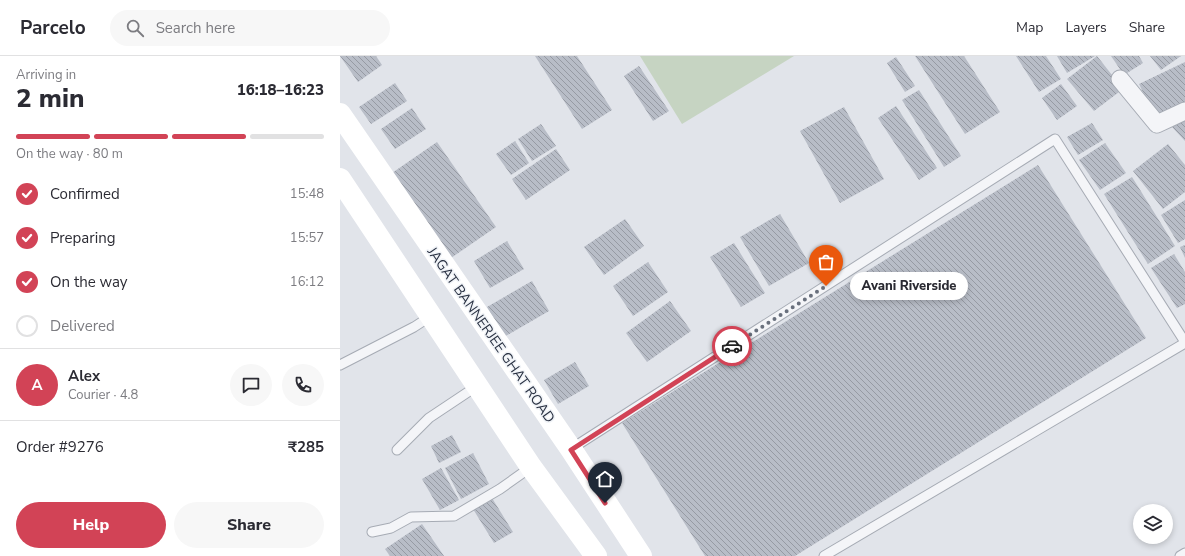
<!DOCTYPE html>
<meta charset="utf-8">
<style>
body{margin:0;font-family:"Nunito Sans",sans-serif;background:#f7f7f7;color:#2b2b33;height:100vh;display:flex;flex-direction:column;font-size:15px;white-space:nowrap}
*{box-sizing:border-box;margin:0}
p{font-size:13px;color:#7c7c81}
.icon{flex:none;width:22px;height:22px;fill:none;stroke:currentColor;stroke-width:2;stroke-linecap:round;stroke-linejoin:round}
.map{position:relative;flex:1;overflow:hidden}
.drawer{display:flex;flex-direction:column;background:#fff;width:340px}
.drawer>*{flex:none}
.tools{position:absolute;left:793px;top:448px;display:grid;gap:8px}
.tools a{display:grid;place-items:center;width:40px;height:40px;border-radius:50%;background:#fff;box-shadow:0 2px 6px #0003;font-size:20px}
.pin{position:absolute;display:grid;place-items:center;width:34px;height:34px;color:#fff;margin:-41px -17px;border-radius:50% 50% 50% 0;rotate:-45deg;box-shadow:0 0 4px #0007}
.pin .icon{rotate:45deg}
.courier{position:absolute;display:grid;place-items:center;width:40px;height:40px;margin:-20px;border:3px solid #d24356;border-radius:50%;background:#fff;color:#222;box-shadow:0 1px 5px #0007}
.bubble{position:absolute;height:28px;border-radius:14px;background:#fff;box-shadow:0 2px 6px #0003;font-size:13px;font-weight:800;line-height:28px;text-align:center}
.head em{font-style:normal;font-weight:800}
.head div{display:flex;flex-direction:column-reverse}
.head{display:flex;align-items:center;justify-content:space-between;height:68px;padding:0 16px}
h1{font-size:26px;font-weight:800;line-height:30px}
.bar{display:grid;grid-template-columns:repeat(4,1fr);gap:6px 4px;align-content:center;height:48px;padding:0 16px}
.bar i{height:5px;border-radius:3px;background:#e1e1e2}
.bar .active{background:#d24356}
.bar p{grid-column:span 4}
.line{display:flex;align-items:center;gap:10px;padding:0 16px;border-top:1px solid #e1e1e2}
.line div{flex:1}
.round{display:grid;place-items:center;flex:none;width:42px;height:42px;border-radius:21px;background:#f7f7f7}
ol{padding:0 16px;list-style:none}
li{display:flex;align-items:center;gap:12px;height:44px}
li p{margin-inline-start:auto}
li .icon{padding:4px;border-radius:50%;background:#d24356;color:#fff;stroke-width:4}
li:last-child{color:#7c7c81}
li i{width:22px;height:22px;border:2px solid #e1e1e2;border-radius:50%}
.primary-button{display:flex;gap:8px;margin-top:auto;padding:8px 16px}
.primary-button a{flex:1;height:46px;border-radius:24px;background:#d24356;color:#fff;font-size:16px;font-weight:800;line-height:46px;text-align:center}
.primary-button a+a{background:#f7f7f7;color:#2b2b33}
header{display:flex;align-items:center;gap:24px;box-sizing:border-box;height:56px;padding:0 20px;background:#fff;border-bottom:1px solid #e1e1e2}
header strong{font-size:19px}
nav{display:flex;gap:22px;margin-inline-start:auto;font-size:14px}
.search{width:280px;height:36px;background:#f7f7f7;display:flex;align-items:center;gap:10px;box-sizing:border-box;padding:0 14px;border-radius:22px;color:#7c7c81;font-size:15px}
main{display:flex;flex:1;min-height:0}
.map>svg:first-child{display:block}
.park{fill:#c6d4c2}
.building{fill:url(#building-back-hatch)}
.lines{fill:none;stroke-linecap:round;stroke-linejoin:round}
.lane-casing{stroke:#a6abb4;stroke-width:11}
.street-casing{stroke:#a6abb4;stroke-width:19}
.lane{stroke:#f4f5f8;stroke-width:9}
.street{stroke:#f4f5f8;stroke-width:17}
.secondary{stroke:#fff;stroke-width:22}
.done{stroke:#69707d;stroke-width:4;stroke-dasharray:0 7.2}
.route{stroke:#d24356;stroke-width:5}
.labels{text-anchor:middle;dominant-baseline:central;stroke-width:3;stroke-linejoin:round;paint-order:stroke}
.street-label{font-size:14px;fill:#293142;stroke:#f0f3f7}
</style>
<header>
<strong>Parcelo</strong>
<div class="search"><svg class="icon" aria-label="search" viewBox="0 0 24 24"><circle cx="10" cy="10" r="6"/><path d="M15 15l6 6"/></svg>Search here</div>
<nav><a>Map</a><a>Layers</a><a>Share</a></nav>
</header>
<main>
<section class="drawer">
<div class="head"><div><h1>2 min</h1><p>Arriving in</p></div><em>16:18–16:23</em></div>
<div class="bar"><i class="active"></i><i class="active"></i><i class="active"></i><i></i><p>On the way · 80 m</p></div>
<ol>
<li><svg class="icon" aria-label="check" viewBox="0 0 24 24"><path d="M5 12l5 5 9-10"/></svg>Confirmed<p>15:48</p></li>
<li><svg class="icon" aria-label="check" viewBox="0 0 24 24"><path d="M5 12l5 5 9-10"/></svg>Preparing<p>15:57</p></li>
<li><svg class="icon" aria-label="check" viewBox="0 0 24 24"><path d="M5 12l5 5 9-10"/></svg>On the way<p>16:12</p></li>
<li><i></i>Delivered</li>
</ol>
<div class="line" style="height:72px"><b class="round" style="background:#d24356;color:#fff">A</b><div><b>Alex</b><p>Courier · 4.8</p></div><a class="round"><svg class="icon" aria-label="chat" viewBox="0 0 24 24"><path d="M4 5h16v11H9l-5 4z"/></svg></a><a class="round"><svg class="icon" aria-label="phone" viewBox="0 0 24 24"><path d="M5 4h4l2 5-3 2q2 4 5 5l2-3 5 2v4C11 20 4 13 5 4z"/></svg></a></div>
<div class="line" style="height:52px"><div>Order #9276</div><b>₹285</b></div>
<div class="primary-button"><a>Help</a><a>Share</a></div>
</section>
<div class="map">
<svg width="845" height="500" viewBox="0 0 845 500">
<defs>
<pattern id="building-back-hatch" width="6" height="6" patternUnits="userSpaceOnUse"><rect width="6" height="6" fill="#b8bdc7"/><path d="M-1 5l2 2M0 0l6 6M5-1l2 2" fill="none" stroke="#969aa3"/></pattern>
</defs>
<rect width="100%" height="100%" fill="#e1e4ea"/>
<!-- park -->
<polygon class="park" points="300,0 454,0 342,68"/>
<!-- building -->
<g class="building">
<polygon points="0,0 36,0 42,9 18,26"/>
<polygon points="195,0 237,0 272,54 242,73"/>
<polygon points="575,0 624,0 660,56 625,78"/>
<polygon points="676,0 706,0 721,23 699,36"/>
<polygon points="717,0 755,0 727,17"/>
<polygon points="757,0 783,33 754,55 727,23"/>
<polygon points="771,0 799,0 803,7 784,19"/>
<polygon points="810,0 841,0 821,14"/>
<polygon points="556,1 575,30 565,36 547,7"/>
<polygon points="845,6 845,47 815,61 799,28"/>
<polygon points="299,10 329,55 313,65 284,20"/>
<polygon points="55,27 67,45 31,68 19,51"/>
<polygon points="721,28 737,50 717,64 702,42"/>
<polygon points="579,34 621,100 604,111 562,44"/>
<polygon points="556,50 597,112 579,124 538,62"/>
<polygon points="504,51 544,123 500,147 460,75"/>
<polygon points="72,52 86,73 55,93 41,73"/>
<polygon points="845,59 845,85 832,71"/>
<polygon points="752,67 763,84 738,99 727,81"/>
<polygon points="201,68 216,90 192,105 178,83"/>
<polygon points="175,85 189,107 171,119 156,98"/>
<polygon points="97,86 156,171 111,202 52,117"/>
<polygon points="765,87 786,117 760,134 739,104"/>
<polygon points="828,88 845,109 845,136 823,153 793,115"/>
<polygon points="216,93 230,114 186,144 172,123"/>
<polygon points="698,109 806,282 455,500 365,500 282,367"/>
<polygon points="792,121 835,190 808,208 764,138"/>
<polygon points="845,144 845,183 838,187 821,159"/>
<polygon points="440,158 469,207 429,230 400,181"/>
<polygon points="285,163 304,190 264,219 244,191"/>
<polygon points="167,185 184,213 150,232 134,205"/>
<polygon points="394,187 425,237 401,251 370,201"/>
<polygon points="845,189 845,202 840,191"/>
<polygon points="834,198 845,216 845,248 837,252 811,212"/>
<polygon points="308,206 328,236 293,260 273,230"/>
<polygon points="192,225 209,255 164,281 147,251"/>
<polygon points="330,245 351,275 307,306 286,277"/>
<polygon points="235,306 249,330 218,348 204,324"/>
<polygon points="112,379 121,396 99,407 91,390"/>
<polygon points="133,397 149,428 121,443 105,412"/>
<polygon points="101,412 119,444 100,454 82,423"/>
<polygon points="152,442 173,476 154,487 133,453"/>
<polygon points="82,468 104,500 50,500 45,493"/>
</g>
<g class="lines">
<defs>
<g id="lane">
<polyline points="0,309 74,271 91,260"/>
<polyline points="231,393 715,83 845,286"/>
<polyline points="57,394 89,362 137,330"/>
<polyline points="32,476 51,472 71,461 114,460 160,433 191,411"/>
<polyline points="484,500 845,287"/>
<polyline points="840,500 845,497"/>
</g>
<polyline id="street" points="780,23 817,68 845,55"/>
</defs>
<!-- lane casing -->
<use href="#lane" class="lane-casing"/>
<!-- street casing -->
<use href="#street" class="street-casing"/>
<!-- lane -->
<use href="#lane" class="lane"/>
<!-- street -->
<use href="#street" class="street"/>
<!-- secondary -->
<g class="secondary">
<polyline points="0,58 231,393 301,500"/>
<polyline points="0,123 191,411 256,500"/>
</g>
</g>
<g class="lines">
<!-- done -->
<polyline class="done" points="392,290 486,230"/>
<!-- route -->
<polyline class="route" points="265,447 231,394 392,290"/>
</g>
<g class="labels">
<!-- street labels -->
<g class="street-label">
<text transform="translate(151 279) rotate(55)">JAGAT BANNERJEE GHAT ROAD</text>
</g>
</g>
</svg>
<div class="tools">
<a><svg class="icon" aria-label="layers" viewBox="0 0 24 24"><path d="M12 4l9 5-9 5-9-5zM3 14l9 5 9-5"/></svg></a>
</div>
<div class="pin" style="left:486px;top:230px;background:#ea580c"><svg class="icon" aria-label="bag" viewBox="0 0 24 24"><path d="M5 8h14l-1 12H6zM9 8a3 3 0 0 1 6 0"/></svg></div>
<div class="pin" style="left:265px;top:447px;background:#1f2937"><svg class="icon" aria-label="home" viewBox="0 0 24 24"><path d="M3 11l9-7 9 7M6 9v11h12V9"/></svg></div>
<div class="courier" style="left:392px;top:290px"><svg class="icon" aria-label="car" viewBox="0 0 24 24"><path d="M5 17H2v-5l4-1 3-4h7l3 4 3 1v5h-3M9 17h6M6 11h13"/><circle cx="7" cy="17" r="2"/><circle cx="17" cy="17" r="2"/></svg></div>
<div class="bubble" style="left:510px;top:216px;width:118px">Avani Riverside</div>
</div>
</main>
